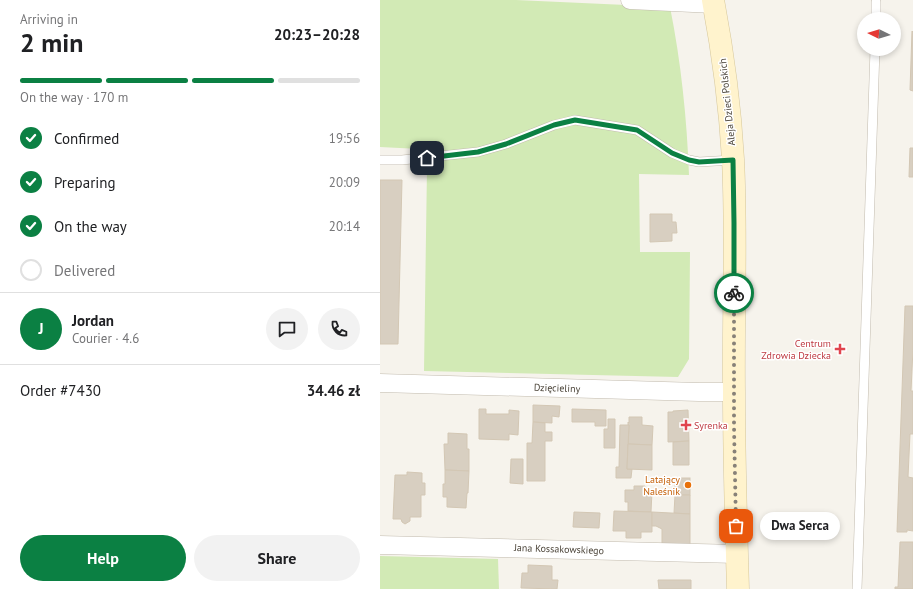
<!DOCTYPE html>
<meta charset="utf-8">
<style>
body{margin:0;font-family:"PT Sans",sans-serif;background:#f2f2f2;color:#202124;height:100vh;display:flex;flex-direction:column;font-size:15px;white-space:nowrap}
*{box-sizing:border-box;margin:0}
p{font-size:13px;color:#757577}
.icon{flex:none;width:22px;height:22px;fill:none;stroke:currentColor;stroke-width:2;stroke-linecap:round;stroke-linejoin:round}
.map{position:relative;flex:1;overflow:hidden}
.details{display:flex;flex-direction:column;background:#fff;width:380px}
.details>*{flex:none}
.needle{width:26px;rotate:275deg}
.fabs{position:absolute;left:477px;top:12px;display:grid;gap:8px}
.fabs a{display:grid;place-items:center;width:44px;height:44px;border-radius:50%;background:#fff;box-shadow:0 2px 6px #0003;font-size:20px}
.pin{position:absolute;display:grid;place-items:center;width:34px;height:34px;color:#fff;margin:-17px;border-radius:8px;box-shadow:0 2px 6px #0006}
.courier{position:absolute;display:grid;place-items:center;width:40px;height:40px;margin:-20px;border:3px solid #0b8043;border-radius:50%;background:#fff;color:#222;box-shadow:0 1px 5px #0007}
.bubble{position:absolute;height:28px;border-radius:14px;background:#fff;box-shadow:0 2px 6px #0003;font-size:13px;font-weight:700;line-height:28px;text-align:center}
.overview em{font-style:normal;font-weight:700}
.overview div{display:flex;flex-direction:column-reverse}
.overview{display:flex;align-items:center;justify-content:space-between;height:68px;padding:0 20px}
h1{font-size:26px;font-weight:700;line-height:30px}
.bar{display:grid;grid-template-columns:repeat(4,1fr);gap:6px 4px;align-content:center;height:48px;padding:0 20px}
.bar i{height:5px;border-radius:3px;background:#e0e0e0}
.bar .selected{background:#0b8043}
.bar p{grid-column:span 4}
.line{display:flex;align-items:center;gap:10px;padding:0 20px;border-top:1px solid #e0e0e0}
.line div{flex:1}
.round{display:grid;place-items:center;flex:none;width:42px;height:42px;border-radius:21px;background:#f2f2f2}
ol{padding:0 20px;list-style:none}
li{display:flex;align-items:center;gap:12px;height:44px}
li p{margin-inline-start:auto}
li .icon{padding:4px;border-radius:50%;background:#0b8043;color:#fff;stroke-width:4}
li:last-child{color:#757577}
li i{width:22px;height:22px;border:2px solid #e0e0e0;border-radius:50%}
.button{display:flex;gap:8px;margin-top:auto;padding:8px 20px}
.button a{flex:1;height:46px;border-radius:24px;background:#0b8043;color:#fff;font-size:16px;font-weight:700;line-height:46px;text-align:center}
.button a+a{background:#f2f2f2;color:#202124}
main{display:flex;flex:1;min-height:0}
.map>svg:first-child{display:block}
.green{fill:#d2eab5}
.building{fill:#d8cfc1;stroke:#d3c7b4}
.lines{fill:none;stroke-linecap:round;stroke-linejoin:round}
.lane-casing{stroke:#c2bbae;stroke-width:10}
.street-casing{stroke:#c2bbae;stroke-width:19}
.secondary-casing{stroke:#d6c79b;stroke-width:23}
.lane{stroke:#fff;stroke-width:9}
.street{stroke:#fff;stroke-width:18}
.secondary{stroke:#fff3cd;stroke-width:22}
.done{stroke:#878178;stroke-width:4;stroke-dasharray:0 7.2}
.route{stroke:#0b8043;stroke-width:5}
.health-dot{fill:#e0444e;stroke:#fff;stroke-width:1.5}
.food-dot{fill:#e8710a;stroke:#fff;stroke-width:1.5}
.labels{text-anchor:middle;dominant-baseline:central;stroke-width:3;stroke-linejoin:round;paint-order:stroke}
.street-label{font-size:10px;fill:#4b4439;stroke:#fff}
.health-label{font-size:10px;fill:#be3a42;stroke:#fff;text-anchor:end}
.food-label{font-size:10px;fill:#c56008;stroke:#fff;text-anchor:end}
</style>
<main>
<section class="details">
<div class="overview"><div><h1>2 min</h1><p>Arriving in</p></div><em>20:23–20:28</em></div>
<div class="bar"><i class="selected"></i><i class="selected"></i><i class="selected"></i><i></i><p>On the way · 170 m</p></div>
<ol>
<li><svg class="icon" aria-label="check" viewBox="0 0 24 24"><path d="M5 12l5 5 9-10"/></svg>Confirmed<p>19:56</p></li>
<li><svg class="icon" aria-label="check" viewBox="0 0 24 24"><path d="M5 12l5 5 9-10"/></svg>Preparing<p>20:09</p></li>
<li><svg class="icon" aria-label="check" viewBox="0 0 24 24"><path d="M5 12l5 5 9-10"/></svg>On the way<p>20:14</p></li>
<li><i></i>Delivered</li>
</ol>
<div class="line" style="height:72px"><b class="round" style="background:#0b8043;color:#fff">J</b><div><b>Jordan</b><p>Courier · 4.6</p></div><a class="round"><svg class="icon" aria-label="chat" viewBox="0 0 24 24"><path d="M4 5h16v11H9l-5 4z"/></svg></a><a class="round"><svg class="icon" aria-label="phone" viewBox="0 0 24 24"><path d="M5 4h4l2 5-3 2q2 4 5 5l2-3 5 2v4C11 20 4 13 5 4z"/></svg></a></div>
<div class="line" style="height:52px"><div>Order #7430</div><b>34.46 zł</b></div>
<div class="button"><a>Help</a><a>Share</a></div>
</section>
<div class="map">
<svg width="533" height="589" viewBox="0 0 533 589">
<rect width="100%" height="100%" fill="#f6f3ec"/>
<!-- green -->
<g class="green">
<path d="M0 0H136L290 7C301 62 307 119 309 175L259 174 260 252H310L309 359 298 377 44 371 47 168H61L59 150 0 147Z"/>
<polygon points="0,556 118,559 119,589 0,589"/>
</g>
<!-- building -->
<g class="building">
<polygon points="532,31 533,32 533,91 530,90"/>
<polygon points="530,148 533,148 533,177 529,177"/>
<polygon points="0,180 22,180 18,344 0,344"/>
<polygon points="270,214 292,214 292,222 296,222 297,233 292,233 292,241 270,242"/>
<polygon points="525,306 533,306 533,349 531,391 533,391 533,434 530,434 528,477 533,478 533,531 527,530 527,532 517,532"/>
<polygon points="153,405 180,406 179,417 172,416 172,423 153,422"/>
<polygon points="99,409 106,409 106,414 129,414 129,410 139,411 138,435 129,434 129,440 99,439"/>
<polygon points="192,409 226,410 226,426 215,426 215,422 192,422"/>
<polygon points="308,410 309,441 288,442 288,412 293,412 293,411"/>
<polygon points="249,417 262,417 262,425 273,426 272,445 248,444 249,425 248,425 248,422 249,423"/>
<polygon points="228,419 235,419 235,448 224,448 224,429 228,429"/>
<polygon points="153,422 165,423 165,432 172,432 172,441 165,441 165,481 147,481 147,443 152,443"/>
<polygon points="240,425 249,425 247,469 252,469 251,478 236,478 236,467 239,467"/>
<polygon points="68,433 87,434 87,449 89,449 89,471 65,470 64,444 68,444"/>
<polygon points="309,441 309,465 293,465 293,442"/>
<polygon points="248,444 272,445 272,470 247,469"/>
<polygon points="131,459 143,459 143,484 130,483"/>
<polygon points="65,470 89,471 88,493 87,493 86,508 67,507 67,497 63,497 63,484 65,484"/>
<polygon points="27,472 42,473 42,483 45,483 45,495 41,495 41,517 30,517 30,521 25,524 22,522 21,519 13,519 15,475 27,475"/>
<rect x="295" y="478" width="15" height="17"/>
<polygon points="254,486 265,486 264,490 272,491 271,512 248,511 248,502 245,502 245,490 254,490"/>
<polygon points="295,495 310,495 310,514 294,513"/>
<polygon points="234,511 272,512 272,532 261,532 261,538 246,538 246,531 233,531"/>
<polygon points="194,512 220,513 219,528 193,527"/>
<polygon points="272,512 310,514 310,546 282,546 282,529 276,526 272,526"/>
<polygon points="520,542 533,542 533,589 515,589 515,587 518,587"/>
<polygon points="148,565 172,566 172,580 178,580 177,589 141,588 142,573 148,573"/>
<polygon points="278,580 311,580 311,589 279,589"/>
</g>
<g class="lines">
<defs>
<g id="lane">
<polyline points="496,19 496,2"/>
<polyline points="0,160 22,160 98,152 126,144 174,125 195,120 257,130 292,153 309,160 319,162 353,160"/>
<polyline points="477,589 495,49"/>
</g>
<g id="street">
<polyline points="250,0 334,4"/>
<polyline points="0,383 319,392 354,392"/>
<polyline points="0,545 357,554"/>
</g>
<path id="secondary" d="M333 0C343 53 350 106 353 159 357 237 353 315 354 392 354 458 356 524 358 589"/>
</defs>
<!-- lane casing -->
<use href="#lane" class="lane-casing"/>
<!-- street casing -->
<use href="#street" class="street-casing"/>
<!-- secondary casing -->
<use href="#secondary" class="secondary-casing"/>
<!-- lane -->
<use href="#lane" class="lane"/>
<!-- street -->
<use href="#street" class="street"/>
<!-- secondary -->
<use href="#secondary" class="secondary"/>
</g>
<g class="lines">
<!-- done -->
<polyline class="done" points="354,293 354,426 356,526"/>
<!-- route -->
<polyline class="route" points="47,158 98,152 126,144 174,125 195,120 257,130 292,153 309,160 319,162 353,160 354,223 354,293"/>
</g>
<!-- markers -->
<g class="health-dot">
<path d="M458 343h4v4h4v4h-4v4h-4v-4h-4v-4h4z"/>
<path d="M304 419h4v4h4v4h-4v4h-4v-4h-4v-4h4z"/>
</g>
<circle class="food-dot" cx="308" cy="485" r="4"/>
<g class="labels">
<!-- street labels -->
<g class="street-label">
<text transform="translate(347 102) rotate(-96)">Aleja Dzieci Polskich</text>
<text transform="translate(177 388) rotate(2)">Dzięcieliny</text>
<text transform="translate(179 549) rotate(2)">Jana Kossakowskiego</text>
</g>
<!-- health labels -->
<g class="health-label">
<text x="451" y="343">Centrum<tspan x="451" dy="12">Zdrowia Dziecka</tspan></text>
<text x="314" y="425" text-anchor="start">Syrenka</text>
</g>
<!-- food labels -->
<g class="food-label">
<text x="300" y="479">Latający<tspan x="300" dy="12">Naleśnik</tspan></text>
</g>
</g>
</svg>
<div class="fabs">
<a><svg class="needle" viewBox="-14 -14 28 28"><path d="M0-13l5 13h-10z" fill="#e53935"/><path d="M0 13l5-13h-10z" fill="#757577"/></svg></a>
</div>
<div class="pin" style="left:356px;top:526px;background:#ea580c"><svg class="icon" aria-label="bag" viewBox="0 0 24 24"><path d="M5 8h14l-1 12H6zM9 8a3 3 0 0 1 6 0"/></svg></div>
<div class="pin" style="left:47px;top:158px;background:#1f2937"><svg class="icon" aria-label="home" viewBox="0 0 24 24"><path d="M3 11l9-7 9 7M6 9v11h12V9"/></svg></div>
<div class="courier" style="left:354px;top:293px"><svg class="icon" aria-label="bike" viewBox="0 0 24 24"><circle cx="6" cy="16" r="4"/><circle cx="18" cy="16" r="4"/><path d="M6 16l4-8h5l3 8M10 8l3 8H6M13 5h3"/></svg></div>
<div class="bubble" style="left:380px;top:512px;width:80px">Dwa Serca</div>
</div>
</main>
